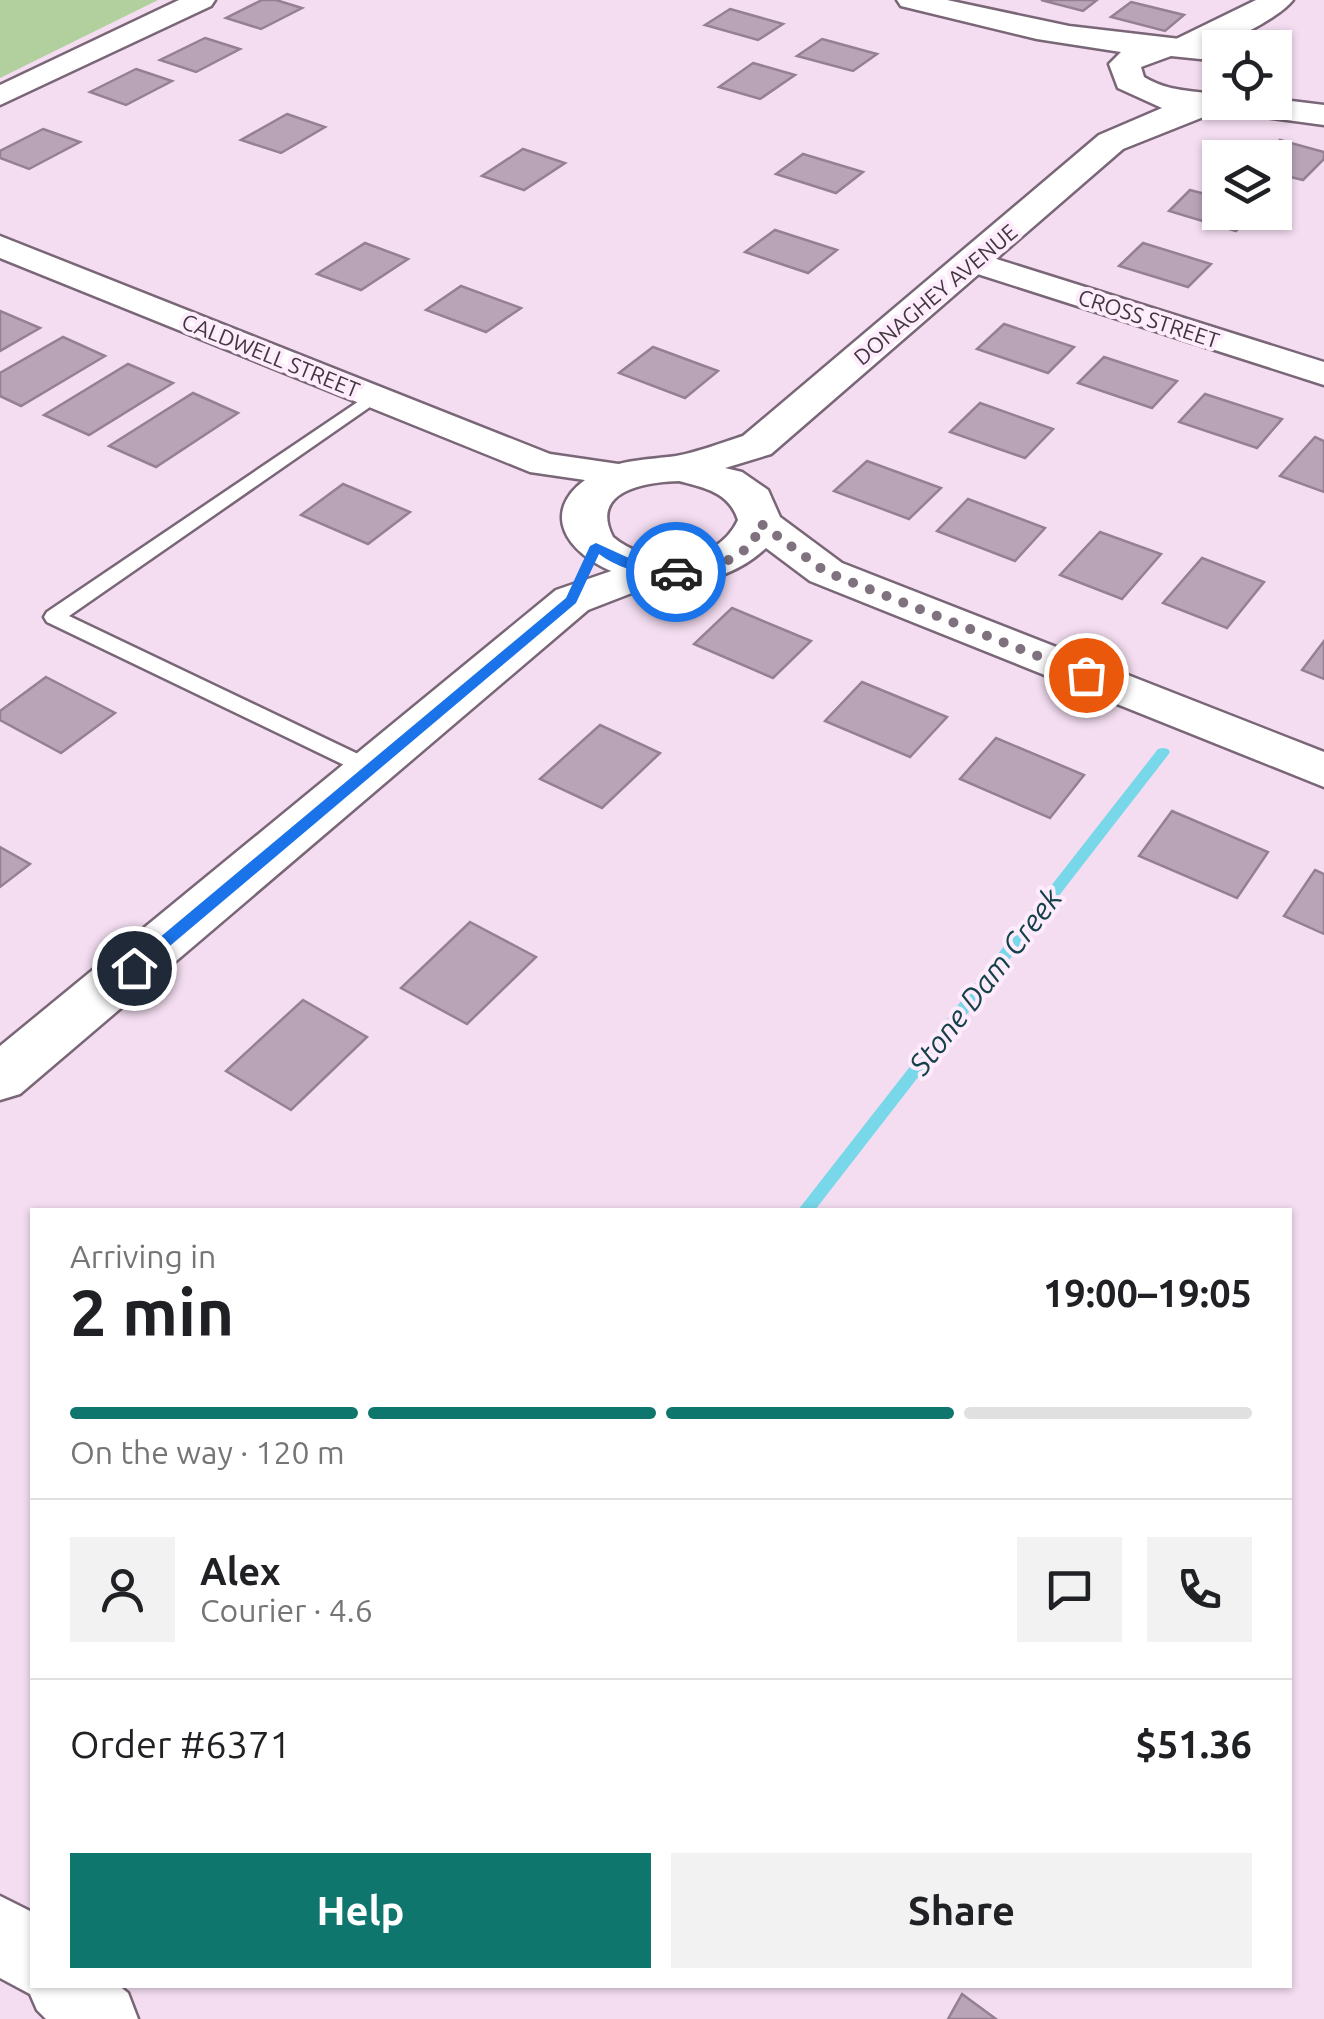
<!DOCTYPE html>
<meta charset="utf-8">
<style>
body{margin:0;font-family:Ubuntu,sans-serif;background:#f2f2f2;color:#202124;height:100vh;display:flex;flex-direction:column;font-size:38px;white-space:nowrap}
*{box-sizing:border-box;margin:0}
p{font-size:32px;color:#757577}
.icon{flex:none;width:55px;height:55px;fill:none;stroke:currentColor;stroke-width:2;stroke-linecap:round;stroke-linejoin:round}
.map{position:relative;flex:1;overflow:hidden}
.sheet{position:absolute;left:30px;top:1208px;width:1262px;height:780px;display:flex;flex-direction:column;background:#fff;border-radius:0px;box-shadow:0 2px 8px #0004}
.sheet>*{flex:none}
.controls{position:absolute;left:1202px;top:30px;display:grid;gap:20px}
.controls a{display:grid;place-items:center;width:90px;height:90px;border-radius:0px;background:#fff;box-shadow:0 2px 8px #0004;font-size:50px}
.pin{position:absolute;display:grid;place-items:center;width:85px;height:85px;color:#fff;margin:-42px;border:5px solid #fff;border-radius:50%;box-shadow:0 2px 10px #0007}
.courier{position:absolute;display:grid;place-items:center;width:100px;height:100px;margin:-50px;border:8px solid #1a73e8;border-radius:50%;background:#fff;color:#222;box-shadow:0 2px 12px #0007}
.head em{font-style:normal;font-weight:700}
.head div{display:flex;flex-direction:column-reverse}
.head{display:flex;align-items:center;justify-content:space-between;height:170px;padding:0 40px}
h1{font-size:65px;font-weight:700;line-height:75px}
.bar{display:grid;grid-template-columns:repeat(4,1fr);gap:15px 10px;align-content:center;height:120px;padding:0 40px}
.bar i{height:12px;border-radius:8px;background:#e0e0e0}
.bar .on{background:#0f766e}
.bar p{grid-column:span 4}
.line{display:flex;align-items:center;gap:25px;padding:0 40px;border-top:2px solid #e0e0e0}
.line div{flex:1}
.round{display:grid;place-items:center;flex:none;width:105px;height:105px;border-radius:0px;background:#f2f2f2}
.cta{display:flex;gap:20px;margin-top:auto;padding:20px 40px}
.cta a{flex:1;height:115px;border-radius:0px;background:#0f766e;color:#fff;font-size:40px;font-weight:700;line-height:115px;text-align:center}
.cta a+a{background:#f2f2f2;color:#202124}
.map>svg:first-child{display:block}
.green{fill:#b1d09e}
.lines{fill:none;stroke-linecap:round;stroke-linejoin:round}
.stream{fill:#78d7e9;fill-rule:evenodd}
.building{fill:#b9a4b7;stroke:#948092;stroke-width:2.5}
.service-casing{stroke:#796677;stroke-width:5}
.minor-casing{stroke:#796677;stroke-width:5}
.tertiary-casing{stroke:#796677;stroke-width:5}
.secondary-casing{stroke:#796677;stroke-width:5}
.service{fill:#fff;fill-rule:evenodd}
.minor{fill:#fff;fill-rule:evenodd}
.tertiary{fill:#fff;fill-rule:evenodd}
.secondary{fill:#fff;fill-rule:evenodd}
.route{fill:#1a73e8}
.done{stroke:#7f717d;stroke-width:10;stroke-dasharray:0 18}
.labels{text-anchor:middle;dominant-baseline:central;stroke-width:8;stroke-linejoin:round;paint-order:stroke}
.far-street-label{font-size:22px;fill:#40373f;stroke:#feecfc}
.water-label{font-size:30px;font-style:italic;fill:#15424a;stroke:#feecfc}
</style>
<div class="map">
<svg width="1324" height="2019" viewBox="0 0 1324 2019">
<rect width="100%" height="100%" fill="#f4ddf1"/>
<!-- green -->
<polygon class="green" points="0,0 158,0 0,78"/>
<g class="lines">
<!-- stream -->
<polygon class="stream" points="1163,748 1168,749 1170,752 1168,755 815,1210 798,1210 1158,749"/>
</g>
<!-- building -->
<g class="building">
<polygon points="262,0 276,0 302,8 261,29 226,18"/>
<polygon points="1041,0 1097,0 1083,11"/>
<polygon points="1131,2 1184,15 1165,31 1111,17"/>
<polygon points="730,9 783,24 758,40 705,25"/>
<polygon points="205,38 240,49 196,72 160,60"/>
<polygon points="822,39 877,54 853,71 797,56"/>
<polygon points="753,63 795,75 760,99 719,87"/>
<polygon points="136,69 172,81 126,105 90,92"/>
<polygon points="287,114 325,127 281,153 241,140"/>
<polygon points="43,129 80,142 29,169 0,158 0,151"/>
<polygon points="1280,140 1324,152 1324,159 1303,180 1275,173 1275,158 1262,158"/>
<polygon points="523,149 565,163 524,190 482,176"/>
<polygon points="803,154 863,172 836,193 776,174"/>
<polygon points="1190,190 1220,198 1220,212 1254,212 1236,231 1169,211"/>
<polygon points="775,230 837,250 808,273 745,252"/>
<polygon points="365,243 408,259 361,290 317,274"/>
<polygon points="1143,243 1211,264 1188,287 1119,266"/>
<polygon points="461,286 521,308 486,332 426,310"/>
<polygon points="0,311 40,328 0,351"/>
<polygon points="1004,324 1074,347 1048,373 977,349"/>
<polygon points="63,337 105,356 21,406 0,396 0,373"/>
<polygon points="653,347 718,371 685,398 619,373"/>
<polygon points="1104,357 1177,381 1152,408 1078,383"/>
<polygon points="128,364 173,383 89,435 44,415"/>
<polygon points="193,393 238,413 156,467 109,446"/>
<polygon points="1205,394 1282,419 1257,448 1179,422"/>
<polygon points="980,403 1053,429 1025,458 950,432"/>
<polygon points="1315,437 1324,441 1324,492 1280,476"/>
<polygon points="867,461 941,488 909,519 834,491"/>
<polygon points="343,484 410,512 368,544 301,515"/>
<polygon points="968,499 1045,528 1015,561 937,531"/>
<polygon points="1100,532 1161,554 1122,599 1060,575"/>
<polygon points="1202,558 1264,582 1227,628 1163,603"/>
<polygon points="732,608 811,641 773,678 694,644"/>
<polygon points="1324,641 1324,679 1302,670"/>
<polygon points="46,677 115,713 61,753 0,720 0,711"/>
<polygon points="862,682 947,717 910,757 825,721"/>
<polygon points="600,725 660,753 602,808 540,779"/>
<polygon points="996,738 1084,775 1050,818 960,779"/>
<polygon points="1172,811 1268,852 1237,898 1139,856"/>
<polygon points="0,847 30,864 0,887"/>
<polygon points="1315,870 1324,874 1324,934 1284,916"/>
<polygon points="470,922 536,957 467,1024 401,988"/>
<polygon points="303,1000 367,1037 291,1110 226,1071"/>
<polygon points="962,1994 996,2019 948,2019"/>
</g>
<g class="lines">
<defs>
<polygon id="service" points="374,391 383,396 380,400 69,616 381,765 384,770 381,775 365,775 47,622 44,617 47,612"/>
<g id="minor">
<polygon points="179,0 215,0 211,6 0,105 0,85"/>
<polygon points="0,236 550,454 639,467 645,475 639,483 626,486 530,472 0,258"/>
<polygon points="974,252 1324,362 1324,385 962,269 957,262 962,255"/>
<polygon points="0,1896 32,1912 32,1985 118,1985 128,1993 138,2019 46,2019 37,2010 30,1994 0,1978"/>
</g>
<g id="tertiary">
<path d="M1256 0H1293C1277 21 1199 60 1174 54L1169 47 1174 40Z"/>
<polygon points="1220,94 1220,102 1275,102 1275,99 1324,105 1324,125 1211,110 1206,103 1211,96"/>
<polygon points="652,557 668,561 674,570 668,579 588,610 20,1094 0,1100 0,1046 556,590"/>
</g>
<path id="secondary" d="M897 0H947L1069 26 1231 45 1220 48V61L1171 56 1141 67 1144 77C1170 93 1192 89 1220 96V102L1226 103 1221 110 1123 149 771 454 725 468 742 472 768 490 780 517 842 563 1324 752V787L810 581 766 548C671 637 488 537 594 474 620 459 648 460 676 456 698 452 721 443 743 436L1099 135 1162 108 1118 88 1109 64 1121 52 1037 39 901 6ZM679 481C705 488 729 492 738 520 716 567 648 567 613 537 589 491 645 482 679 481Z"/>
</defs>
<!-- service casing -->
<use href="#service" class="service-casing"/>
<!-- minor casing -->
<use href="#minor" class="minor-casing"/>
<!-- tertiary casing -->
<use href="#tertiary" class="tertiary-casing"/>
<!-- secondary casing -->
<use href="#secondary" class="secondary-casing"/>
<!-- service -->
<use href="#service" class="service"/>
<!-- minor -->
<use href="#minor" class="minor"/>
<!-- tertiary -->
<use href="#tertiary" class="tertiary"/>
<!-- secondary -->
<use href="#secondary" class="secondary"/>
</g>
<!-- route -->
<path class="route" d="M596 543 642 564 683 572C661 583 619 569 599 554L576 603 139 972H128V964L566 598 590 546Z"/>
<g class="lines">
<!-- done -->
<path class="done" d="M676 572C708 569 754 560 760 523L826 572 1086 675"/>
</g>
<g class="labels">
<!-- far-street labels -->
<g class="far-street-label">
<text transform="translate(935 294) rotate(-40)">DONAGHEY AVENUE</text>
<text transform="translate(1149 318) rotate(18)">CROSS STREET</text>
<text transform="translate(271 355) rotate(22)">CALDWELL STREET</text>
</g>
<!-- water labels -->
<g class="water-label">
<text transform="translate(985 981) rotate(-52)">Stone Dam Creek</text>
</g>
</g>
</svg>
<div class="controls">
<a><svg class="icon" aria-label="locate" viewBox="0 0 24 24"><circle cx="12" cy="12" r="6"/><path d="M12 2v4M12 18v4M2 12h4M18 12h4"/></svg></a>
<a><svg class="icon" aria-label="layers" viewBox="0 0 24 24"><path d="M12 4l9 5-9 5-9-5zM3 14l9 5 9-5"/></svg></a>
</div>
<div class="pin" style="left:1086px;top:675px;background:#ea580c"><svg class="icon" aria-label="bag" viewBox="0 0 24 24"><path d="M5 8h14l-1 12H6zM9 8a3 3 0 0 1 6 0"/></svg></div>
<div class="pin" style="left:134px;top:968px;background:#1f2937"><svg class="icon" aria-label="home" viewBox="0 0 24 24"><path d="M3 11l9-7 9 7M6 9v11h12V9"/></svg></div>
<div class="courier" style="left:676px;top:572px"><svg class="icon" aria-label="car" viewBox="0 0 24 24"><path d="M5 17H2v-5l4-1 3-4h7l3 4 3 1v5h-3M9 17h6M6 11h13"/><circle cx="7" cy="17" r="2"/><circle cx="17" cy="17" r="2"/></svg></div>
<section class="sheet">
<div class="head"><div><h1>2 min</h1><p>Arriving in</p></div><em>19:00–19:05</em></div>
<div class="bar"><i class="on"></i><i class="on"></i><i class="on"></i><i></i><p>On the way · 120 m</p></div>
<div class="line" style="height:180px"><a class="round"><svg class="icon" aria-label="person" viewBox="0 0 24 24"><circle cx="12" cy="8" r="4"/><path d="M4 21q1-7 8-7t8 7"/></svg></a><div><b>Alex</b><p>Courier · 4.6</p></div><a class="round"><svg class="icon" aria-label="chat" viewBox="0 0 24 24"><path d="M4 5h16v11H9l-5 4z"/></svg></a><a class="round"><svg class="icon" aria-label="phone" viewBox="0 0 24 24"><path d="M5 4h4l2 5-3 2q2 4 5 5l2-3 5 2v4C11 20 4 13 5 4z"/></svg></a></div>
<div class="line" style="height:130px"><div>Order #6371</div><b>$51.36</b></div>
<div class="cta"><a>Help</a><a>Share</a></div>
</section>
</div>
